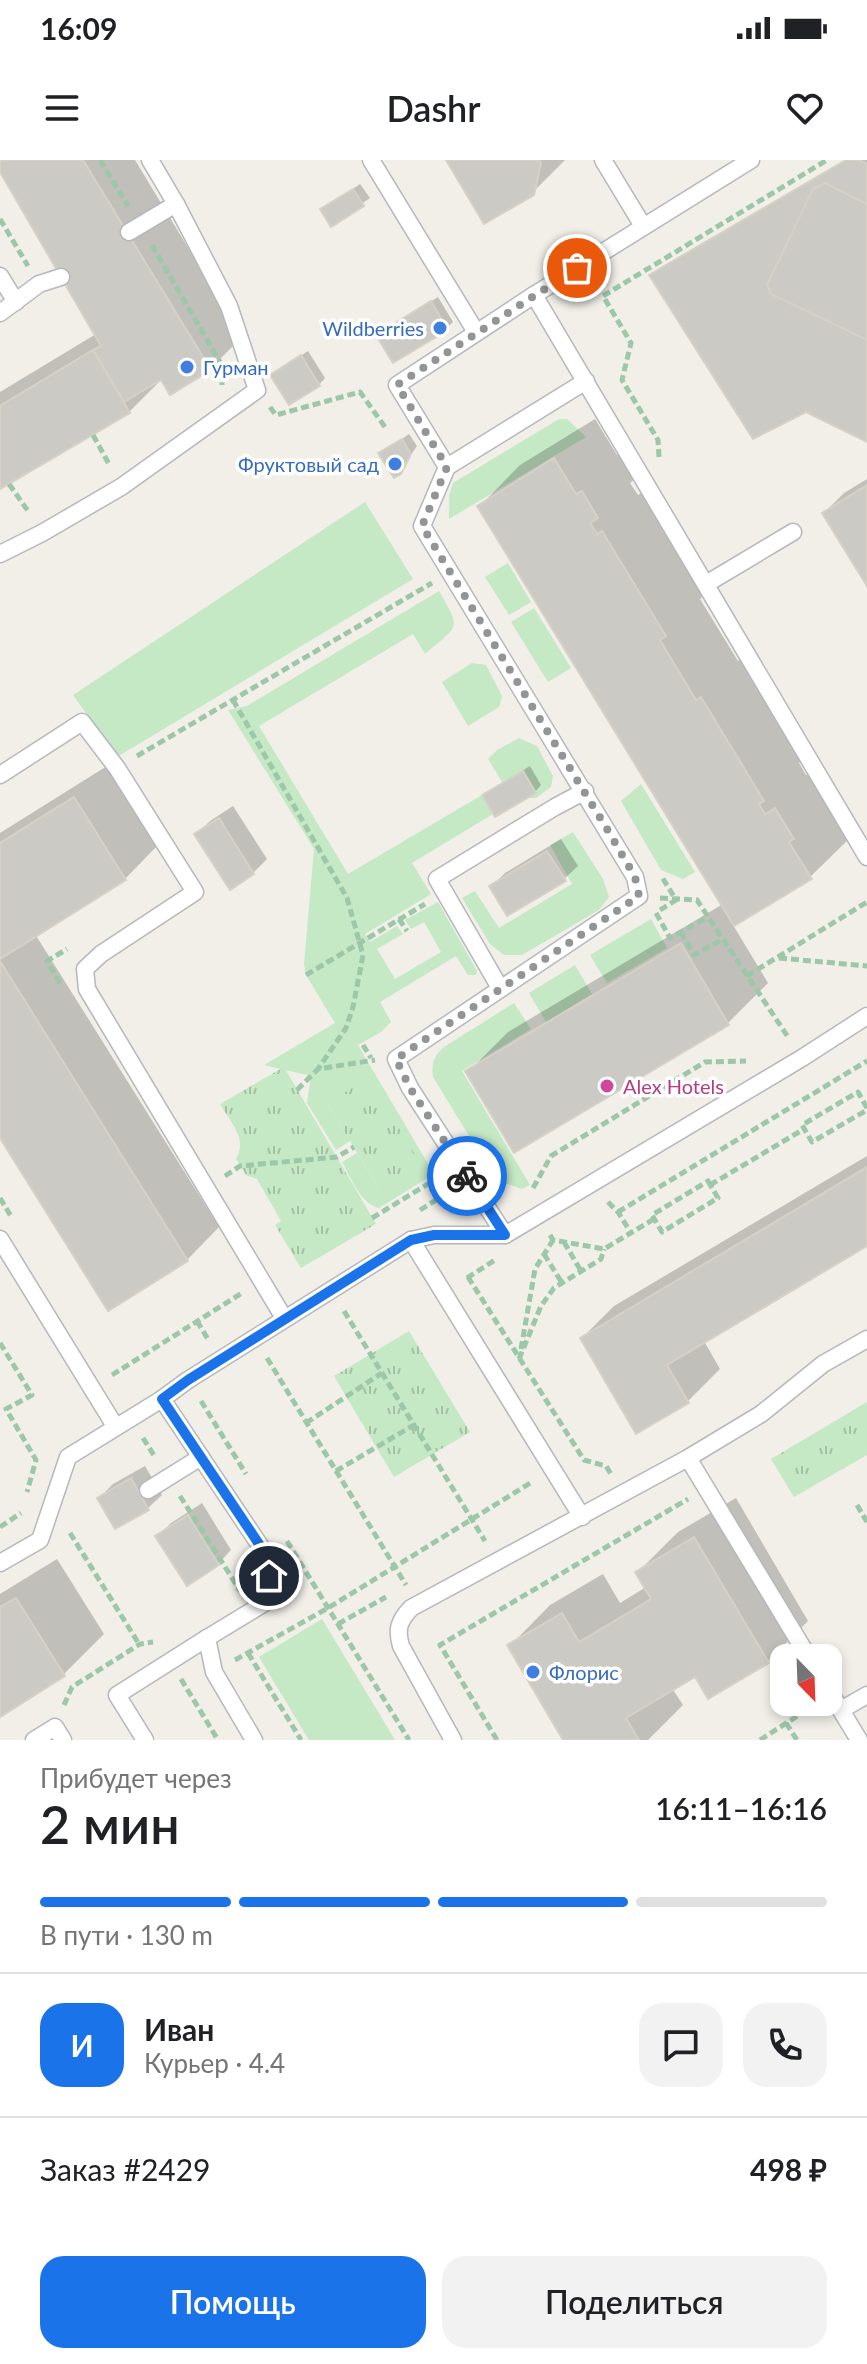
<!DOCTYPE html>
<html lang="ru">
<meta charset="utf-8">
<style>
body{margin:0;font-family:Lato,sans-serif;background:#f2f2f2;color:#202124;height:100vh;display:flex;flex-direction:column;font-size:30px;white-space:nowrap}
*{box-sizing:border-box;margin:0}
p{font-size:26px;color:#757577}
.icon{flex:none;width:44px;height:44px;fill:none;stroke:currentColor;stroke-width:2;stroke-linecap:round;stroke-linejoin:round}
.map{position:relative;height:1580px;overflow:hidden}
.side{display:flex;flex-direction:column;background:#fff;flex:1}
.side>*{flex:none}
.needle{width:52px;rotate:157deg}
.tools{position:absolute;left:770px;top:1484px;display:grid;gap:16px}
.tools a{display:grid;place-items:center;width:72px;height:72px;border-radius:16px;background:#fff;box-shadow:0 4px 12px #0003;font-size:40px}
.pin{position:absolute;display:grid;place-items:center;width:68px;height:68px;color:#fff;margin:-34px;border:4px solid #fff;border-radius:50%;box-shadow:0 2px 8px #0007}
.courier{position:absolute;display:grid;place-items:center;width:80px;height:80px;margin:-40px;border:6px solid #1a73e8;border-radius:50%;background:#fff;color:#222;box-shadow:0 2px 10px #0007}
.summary em{font-style:normal;font-weight:600}
.summary div{display:flex;flex-direction:column-reverse}
.summary{display:flex;align-items:center;justify-content:space-between;height:136px;padding:0 40px}
h1{font-size:52px;font-weight:600;line-height:60px}
.bar{display:grid;grid-template-columns:repeat(4,1fr);gap:12px 8px;align-content:center;height:96px;padding:0 40px}
.bar i{height:10px;border-radius:6px;background:#e0e0e0}
.bar .on{background:#1a73e8}
.bar p{grid-column:span 4}
.line{display:flex;align-items:center;gap:20px;padding:0 40px;border-top:2px solid #e0e0e0}
.line div{flex:1}
.round{display:grid;place-items:center;flex:none;width:84px;height:84px;border-radius:24px;background:#f2f2f2}
.primary-button{display:flex;gap:16px;margin-top:auto;padding:16px 40px}
.primary-button a{flex:1;height:92px;border-radius:24px;background:#1a73e8;color:#fff;font-size:32px;font-weight:600;line-height:92px;text-align:center}
.primary-button a+a{background:#f2f2f2;color:#202124}
.status{display:flex;justify-content:space-between;align-items:center;height:56px;padding:0 40px;background:#fff;direction:ltr}
.status svg{height:22px;fill:currentColor}
header{display:flex;justify-content:space-between;align-items:center;height:104px;padding:0 40px;background:#fff;font-size:36px;font-weight:600}
.map>svg:first-child{display:block}
.grass{fill:#c5e8c5}
.park{fill:url(#park-tufts)}
.shadow{fill:#0003}
.building{fill:#cccac5;stroke:#d6d1c6;stroke-width:2}
.lines{fill:none;stroke-linecap:round;stroke-linejoin:round}
.service-casing{stroke:#b5b8bc;stroke-width:19}
.path{stroke:#9cc7a9;stroke-width:5;stroke-dasharray:8 4;stroke-linecap:butt}
.service{stroke:#fff;stroke-width:16}
.done{stroke:#929495;stroke-width:8;stroke-dasharray:0 14.4}
.route{stroke:#1a73e8;stroke-width:10}
.shop-dot{fill:#3f7fe0;stroke:#fff;stroke-width:3}
.hotel-dot{fill:#d1479c;stroke:#fff;stroke-width:3}
.labels{text-anchor:middle;dominant-baseline:central;stroke-width:7;stroke-linejoin:round;paint-order:stroke}
.shop-label{font-size:20px;fill:#366cbe;stroke:#fff;text-anchor:end}
.hotel-label{font-size:20px;fill:#b23c85;stroke:#fff;text-anchor:start}
</style>
<div class="status"><b>16:09</b><svg viewBox="0 0 49 12"><path d="M0 12V9h3v3zM5 12V6h3v6zM10 12V3h3v9zM15 12V0h3v12zM26 1h20v11H26zM47 4h2v5h-2z"/></svg></div>
<header><svg class="icon" aria-label="menu" viewBox="0 0 24 24"><path d="M4 6h16M4 12h16M4 18h16"/></svg>Dashr<svg class="icon" aria-label="heart" viewBox="0 0 24 24"><path d="M12 20l-8-8c-3-5 5-10 8-4 3-6 11-1 8 4z"/></svg></header>
<div class="map">
<svg width="867" height="1580" viewBox="0 0 867 1580">
<defs>
<pattern id="park-tufts" width="24" height="20" patternUnits="userSpaceOnUse" patternTransform="scale(2)"><rect width="24" height="20" fill="#c5e8c5"/><path d="M3 7l-1-3M5 7V3M7 7l1-3M15 17l-1-3M17 17v-4M19 17l1-3" fill="none" stroke="#a3c0a4"/></pattern>
</defs>
<rect width="100%" height="100%" fill="#f1efe8"/>
<!-- grass -->
<g class="grass">
<polygon points="559,259 567,259 586,277 449,359 449,336 453,323"/>
<polygon points="365,342 413,419 117,597 73,535"/>
<polygon points="508,403 531,442 509,455 485,417"/>
<path d="M439 431C462 471 459 464 425 494L413 474 259 566 348 714 482 635 493 654 412 703 431 734 365 774 370 782 397 766 403 774 377 789 395 819 441 792 424 762 411 769 405 760 438 742 477 811 476 815H468L456 796 380 842 391 862 381 872 358 885 434 1014 379 1048C361 1044 351 1018 342 1002L357 993 379 1029 370 918 327 943 350 981 336 990 307 943 311 916 264 905 335 863 306 815 304 804 314 689 228 550 247 546Z"/>
<polygon points="534,448 571,508 548,522 511,462"/>
<polygon points="472,503 486,505 502,536 499,547 468,566 442,522"/>
<polygon points="519,578 537,586 553,616 551,627 536,638 528,638 536,633 523,612 502,622 488,599 497,590"/>
<polygon points="641,624 695,712 683,719 661,710 621,641"/>
<polygon points="573,672 603,719 609,737 599,750 522,795 504,795 490,784 462,738 475,731 499,768 572,724 550,685"/>
<polygon points="651,759 667,788 607,823 590,795"/>
<polygon points="575,805 592,834 546,862 529,833"/>
<path d="M514 843 531 869 462 911 530 1025 522 1029 496 1020 433 917C431 903 434 896 444 887Z"/>
<polygon points="322,1459 395,1580 309,1580 259,1497"/>
</g>
<!-- park -->
<g class="park">
<path d="M284 907 376 1064 301 1108 275 1065 281 1061 257 1019 246 1015 236 999C248 979 231 963 220 944Z"/>
<polygon points="369,918 421,1005 379,1029 327,943"/>
<polygon points="409,1171 470,1272 394,1317 334,1216"/>
<polygon points="867,1242 867,1295 794,1337 771,1299"/>
</g>
<!-- shadow -->
<g class="shadow">
<polygon points="0,0 135,0 242,177 210,209 162,219 129,252 0,327 0,232 96,174 0,11"/>
<polygon points="449,0 565,0 532,33"/>
<polygon points="845,0 867,0 867,280 651,115 658,109"/>
<polygon points="360,24 370,38 332,64 323,50"/>
<polygon points="438,137 453,162 447,168 378,175"/>
<polygon points="308,191 325,218 319,225 272,215"/>
<polygon points="595,259 617,295 623,292 638,316 630,323 638,335 643,332 705,434 700,439 738,501 742,498 803,599 799,603 806,615 816,609 851,677 810,717 733,765 768,823 728,863 468,912 508,872 723,744 480,346 520,305"/>
<polygon points="409,274 417,286 399,312 381,294"/>
<polygon points="867,319 867,423 824,353 844,333"/>
<polygon points="107,606 157,686 125,719 35,774 219,1067 187,1100 0,974 0,673"/>
<polygon points="530,606 541,625 535,632 484,635"/>
<polygon points="233,646 267,699 253,713 231,727 197,674 210,661"/>
<polygon points="561,679 578,706 564,719 492,726 505,713"/>
<polygon points="867,996 867,1084 704,1181 720,1209 688,1241 582,1178 614,1146"/>
<polygon points="145,1306 162,1335 148,1348 99,1338 113,1324"/>
<polygon points="736,1338 808,1461 768,1501 696,1514 672,1528 683,1545 648,1580 565,1580 510,1486 550,1445 603,1414 620,1443 646,1427 638,1412 678,1372"/>
<polygon points="202,1343 231,1390 218,1404 158,1376 171,1363"/>
<polygon points="57,1399 104,1474 64,1514 0,1555 0,1434"/>
</g>
<!-- building -->
<g class="building">
<polygon points="0,0 83,0 211,210 170,235 161,220 124,242 93,190 101,186 0,12"/>
<polygon points="446,0 539,0 541,3 534,35 484,64"/>
<polygon points="846,0 859,0 867,4 867,282 806,252 753,279 649,115"/>
<polygon points="825,23 867,44 867,180 771,134 767,125 813,29"/>
<polygon points="353,29 364,46 331,67 320,49"/>
<polygon points="431,141 448,170 393,203 376,175"/>
<polygon points="93,190 130,253 0,329 0,246"/>
<polygon points="301,195 320,226 289,245 270,215"/>
<polygon points="402,279 411,294 401,314 394,318 378,293"/>
<polygon points="554,298 576,334 582,331 598,358 590,363 597,374 602,371 666,476 660,480 696,540 701,537 764,641 759,644 765,654 775,648 794,679 789,682 812,719 734,766 477,346"/>
<polygon points="867,325 867,426 822,353"/>
<polygon points="523,611 536,633 495,657 482,635"/>
<polygon points="74,637 126,720 0,799 0,683"/>
<polygon points="219,658 254,714 230,730 194,674"/>
<polygon points="547,691 566,721 507,756 489,726"/>
<polygon points="681,783 729,865 514,993 465,911"/>
<polygon points="0,801 188,1101 108,1151 0,978"/>
<polygon points="867,1007 867,1086 667,1205 689,1243 636,1274 580,1178"/>
<polygon points="131,1318 149,1350 115,1369 97,1338"/>
<polygon points="188,1355 219,1405 187,1426 155,1376"/>
<polygon points="694,1377 769,1503 708,1539 695,1517 626,1558 639,1580 563,1580 507,1485 562,1453 579,1482 651,1439 635,1412"/>
<polygon points="16,1438 65,1516 0,1557 0,1447"/>
</g>
<g class="lines">
<defs>
<g id="service">
<polyline points="371,0 476,172"/>
<polyline points="603,0 643,66"/>
<polyline points="129,72 176,44 150,0"/>
<polyline points="0,116 16,142"/>
<polyline points="534,135 867,697"/>
<polyline points="0,153 39,124 61,117"/>
<polyline points="447,307 586,221"/>
<polyline points="0,394 42,373 121,327 257,230 229,146 176,44"/>
<polyline points="706,424 793,372"/>
<polyline points="0,615 82,562 117,608 195,732 101,794 85,809 87,829 284,1158"/>
<polyline points="500,828 437,719 555,647 585,631"/>
<polyline points="505,1075 802,898 867,856"/>
<polyline points="0,1079 115,1266"/>
<polyline points="411,1080 582,1357"/>
<polyline points="162,1239 261,1387 269,1416 263,1444 207,1478 214,1512 254,1580"/>
<polyline points="688,1298 761,1254 823,1204 867,1179"/>
<polyline points="148,1330 201,1297"/>
<polyline points="0,1403 40,1380 68,1297 162,1239 188,1220 411,1080 434,1075 505,1075 410,928 396,899 639,736 635,717 422,366 447,307 397,225 534,135 751,0"/>
<polyline points="828,1529 859,1580"/>
<polyline points="841,1550 867,1535"/>
<polyline points="34,1580 55,1567 63,1580"/>
<polyline points="145,1580 117,1535 207,1478"/>
<path d="M453 1580 401 1486C396 1469 399 1461 411 1448L688 1298 809 1498"/>
</g>
</defs>
<!-- service casing -->
<use href="#service" class="service-casing"/>
<!-- path -->
<g class="path">
<polyline points="100,0 128,46"/>
<polyline points="0,59 28,106"/>
<polyline points="152,85 221,204 222,225"/>
<polyline points="270,247 276,255 360,232 385,267"/>
<polyline points="93,275 110,306"/>
<polyline points="659,297 658,280 622,220 631,183 603,136 827,0"/>
<polyline points="9,324 28,351"/>
<polyline points="233,540 347,738 363,795 353,847 346,868 318,909"/>
<polyline points="137,596 432,423"/>
<polyline points="660,738 697,740 788,877"/>
<polyline points="660,750 676,740 662,717"/>
<polyline points="656,753 670,778 708,757"/>
<polyline points="399,759 407,771"/>
<polyline points="681,772 694,795 723,779"/>
<polyline points="779,798 867,806"/>
<polyline points="306,815 425,744"/>
<polyline points="747,816 867,742"/>
<polyline points="60,823 47,801 67,789"/>
<polyline points="363,885 371,898"/>
<polyline points="297,930 318,909 375,900"/>
<polyline points="867,948 858,932 802,965 812,982 867,950"/>
<polyline points="225,1016 240,1006 337,997 354,987"/>
<polygon points="708,1021 718,1038 662,1072 652,1055"/>
<polyline points="710,1025 804,969"/>
<polyline points="533,1028 551,996 705,902 746,901"/>
<polyline points="0,1038 12,1058"/>
<polyline points="608,1042 618,1052 631,1073"/>
<polyline points="420,1050 449,1032"/>
<polyline points="618,1052 867,901"/>
<polyline points="372,1058 441,1016"/>
<polyline points="550,1075 553,1080 604,1089 654,1059"/>
<polyline points="564,1082 581,1111"/>
<polyline points="544,1094 562,1123"/>
<polyline points="468,1117 584,1300 606,1306 611,1314"/>
<polyline points="467,1118 495,1100"/>
<polyline points="344,1151 485,1381"/>
<polyline points="197,1161 209,1181"/>
<polyline points="0,1183 32,1235 6,1249 36,1300 27,1332"/>
<polyline points="521,1189 535,1109 553,1080"/>
<polyline points="267,1198 406,1425"/>
<polyline points="519,1199 541,1146 554,1128 601,1099 604,1089"/>
<polyline points="112,1215 242,1133"/>
<polyline points="201,1241 246,1314"/>
<polyline points="306,1263 382,1213"/>
<polyline points="143,1278 155,1297"/>
<polyline points="336,1311 414,1265"/>
<polyline points="180,1336 239,1429 237,1431"/>
<polyline points="857,1345 867,1362"/>
<polyline points="0,1367 21,1353"/>
<polyline points="70,1373 139,1484"/>
<polyline points="287,1381 409,1580"/>
<polyline points="338,1464 386,1437"/>
<polyline points="248,1493 301,1580"/>
<polyline points="235,1500 328,1448 532,1322"/>
<polyline points="181,1519 218,1580"/>
<polyline points="64,1545 72,1527 140,1484 153,1482"/>
<polyline points="786,1563 797,1580"/>
<polyline points="497,1580 440,1485 688,1339"/>
<polyline points="760,1580 813,1546"/>
</g>
<!-- service -->
<use href="#service" class="service"/>
</g>
<g class="lines">
<!-- done -->
<polyline class="done" points="467,1016 410,928 396,899 639,736 635,717 610,674 422,366 447,307 397,225 577,108"/>
<!-- route -->
<polyline class="route" points="269,1416 261,1387 162,1239 188,1220 411,1080 434,1075 505,1075 467,1016"/>
</g>
<!-- markers -->
<g class="shop-dot">
<circle cx="440" cy="168" r="8"/>
<circle cx="187" cy="207" r="8"/>
<circle cx="395" cy="304" r="8"/>
<circle cx="533" cy="1512" r="8"/>
</g>
<circle class="hotel-dot" cx="607" cy="926" r="8"/>
<g class="labels">
<!-- shop labels -->
<g class="shop-label">
<text x="424" y="168">Wildberries</text>
<text x="203" y="207" text-anchor="start">Гурман</text>
<text x="379" y="304">Фруктовый сад</text>
<text x="549" y="1512" text-anchor="start">Флорис</text>
</g>
<!-- hotel labels -->
<g class="hotel-label">
<text x="623" y="926">Alex Hotels</text>
</g>
</g>
</svg>
<div class="tools">
<a><svg class="needle" viewBox="-14 -14 28 28"><path d="M0-13l5 13h-10z" fill="#e53935"/><path d="M0 13l5-13h-10z" fill="#757577"/></svg></a>
</div>
<div class="pin" style="left:577px;top:108px;background:#ea580c"><svg class="icon" aria-label="bag" viewBox="0 0 24 24"><path d="M5 8h14l-1 12H6zM9 8a3 3 0 0 1 6 0"/></svg></div>
<div class="pin" style="left:269px;top:1416px;background:#1f2937"><svg class="icon" aria-label="home" viewBox="0 0 24 24"><path d="M3 11l9-7 9 7M6 9v11h12V9"/></svg></div>
<div class="courier" style="left:467px;top:1016px"><svg class="icon" aria-label="bike" viewBox="0 0 24 24"><circle cx="6" cy="16" r="4"/><circle cx="18" cy="16" r="4"/><path d="M6 16l4-8h5l3 8M10 8l3 8H6M13 5h3"/></svg></div>
</div>
<section class="side">
<div class="summary"><div><h1>2 мин</h1><p>Прибудет через</p></div><em>16:11–16:16</em></div>
<div class="bar"><i class="on"></i><i class="on"></i><i class="on"></i><i></i><p>В пути · 130 m</p></div>
<div class="line" style="height:144px"><b class="round" style="background:#1a73e8;color:#fff">И</b><div><b>Иван</b><p>Курьер · 4.4</p></div><a class="round"><svg class="icon" aria-label="chat" viewBox="0 0 24 24"><path d="M4 5h16v11H9l-5 4z"/></svg></a><a class="round"><svg class="icon" aria-label="phone" viewBox="0 0 24 24"><path d="M5 4h4l2 5-3 2q2 4 5 5l2-3 5 2v4C11 20 4 13 5 4z"/></svg></a></div>
<div class="line" style="height:104px"><div>Заказ #2429</div><b>498 ₽</b></div>
<div class="primary-button"><a>Помощь</a><a>Поделиться</a></div>
</section>
